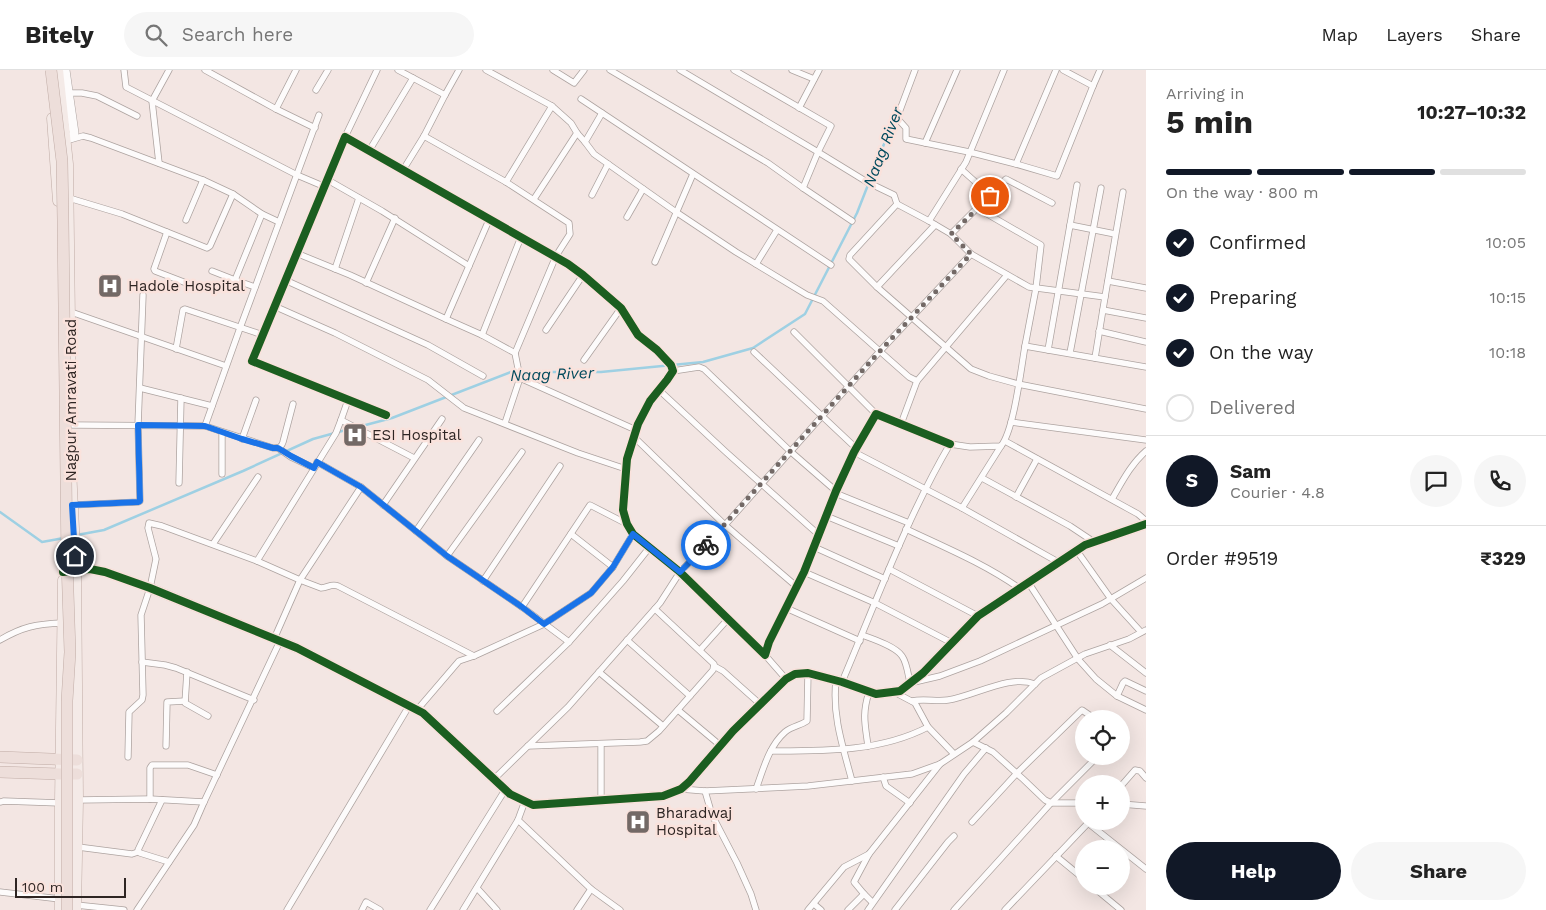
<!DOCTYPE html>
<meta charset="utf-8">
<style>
body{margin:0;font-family:"Work Sans",sans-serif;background:#f6f6f6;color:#222;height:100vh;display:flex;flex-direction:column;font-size:19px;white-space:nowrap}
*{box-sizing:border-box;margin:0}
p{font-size:16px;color:#767676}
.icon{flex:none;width:28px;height:28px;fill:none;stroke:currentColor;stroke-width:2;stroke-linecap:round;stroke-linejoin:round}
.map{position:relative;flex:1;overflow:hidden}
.panel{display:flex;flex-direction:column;background:#fff;width:400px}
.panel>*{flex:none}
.buttons{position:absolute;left:1075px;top:640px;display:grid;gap:10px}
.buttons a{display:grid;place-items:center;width:55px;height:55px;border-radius:50%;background:#fff;box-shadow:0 5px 20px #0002;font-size:25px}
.scale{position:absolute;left:15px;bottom:12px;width:111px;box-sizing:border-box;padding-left:5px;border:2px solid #2e2523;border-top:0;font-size:14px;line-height:18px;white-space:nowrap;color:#2e2523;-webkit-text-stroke:4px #fae2dc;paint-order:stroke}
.pin{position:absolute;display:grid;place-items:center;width:42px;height:42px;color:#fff;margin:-21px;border:2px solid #fff;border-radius:50%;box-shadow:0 1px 5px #0007}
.courier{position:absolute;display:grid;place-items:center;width:50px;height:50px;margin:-25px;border:4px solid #1a73e8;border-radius:50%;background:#fff;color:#222;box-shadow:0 1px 6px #0007}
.headline em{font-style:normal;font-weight:700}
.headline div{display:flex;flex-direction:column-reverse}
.headline{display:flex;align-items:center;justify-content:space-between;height:85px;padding:0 20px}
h1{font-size:32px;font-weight:700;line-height:38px}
.bar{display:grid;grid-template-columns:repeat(4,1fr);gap:8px 5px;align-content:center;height:60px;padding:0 20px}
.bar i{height:6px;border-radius:4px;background:#e0e0e0}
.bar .on{background:#111827}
.bar p{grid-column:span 4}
.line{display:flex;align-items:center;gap:12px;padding:0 20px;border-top:1px solid #e0e0e0}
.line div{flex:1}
.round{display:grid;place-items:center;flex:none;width:52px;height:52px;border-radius:26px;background:#f6f6f6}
ol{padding:0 20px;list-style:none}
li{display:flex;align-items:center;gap:15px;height:55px}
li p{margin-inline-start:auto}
li .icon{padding:5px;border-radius:50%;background:#111827;color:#fff;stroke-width:4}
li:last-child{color:#767676}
li i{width:28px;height:28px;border:2px solid #e0e0e0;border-radius:50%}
.action{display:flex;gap:10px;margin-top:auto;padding:10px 20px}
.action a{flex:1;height:58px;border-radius:30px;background:#111827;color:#fff;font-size:20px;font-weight:700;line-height:58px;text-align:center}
.action a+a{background:#f6f6f6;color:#222}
header{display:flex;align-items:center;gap:30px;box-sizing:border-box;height:70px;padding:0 25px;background:#fff;border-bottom:1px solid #e0e0e0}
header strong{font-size:24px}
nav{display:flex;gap:28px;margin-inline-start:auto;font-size:18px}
.search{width:350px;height:45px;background:#f6f6f6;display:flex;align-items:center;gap:12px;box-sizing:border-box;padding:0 18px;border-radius:28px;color:#767676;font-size:19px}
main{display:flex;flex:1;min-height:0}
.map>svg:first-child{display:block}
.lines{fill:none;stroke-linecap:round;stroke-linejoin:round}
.stream{stroke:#9ed0e3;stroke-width:2.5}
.street-casing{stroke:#ada3a0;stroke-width:7}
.secondary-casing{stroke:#ada3a0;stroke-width:10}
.primary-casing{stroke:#c0aca6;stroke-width:11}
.highway-casing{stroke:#c0aca6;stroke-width:12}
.street{stroke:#fdfbfb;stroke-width:5.5}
.secondary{stroke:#fdfbfb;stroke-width:9}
.primary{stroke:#f4eae7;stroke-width:10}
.highway{stroke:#eddeda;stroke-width:11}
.highway-bridge-casing{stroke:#c0aca6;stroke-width:12;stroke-linecap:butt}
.highway-bridge{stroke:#eddeda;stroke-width:11}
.cycleway-casing{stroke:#fae2dc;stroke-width:11}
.cycleway{stroke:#1b5e20;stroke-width:8}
.done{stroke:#736966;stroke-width:5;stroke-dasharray:0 9}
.route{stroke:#1a73e8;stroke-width:6}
.labels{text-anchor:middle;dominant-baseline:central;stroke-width:5;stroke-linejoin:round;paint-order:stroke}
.poi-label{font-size:15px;fill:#2e2523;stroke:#fae2dc;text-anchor:start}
.street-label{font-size:15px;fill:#2e2523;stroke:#fae2dc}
.water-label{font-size:16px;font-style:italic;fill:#01495c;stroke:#fae2dc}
</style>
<header>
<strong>Bitely</strong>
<div class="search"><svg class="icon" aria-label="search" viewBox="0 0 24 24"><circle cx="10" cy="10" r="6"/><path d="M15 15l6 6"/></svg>Search here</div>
<nav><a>Map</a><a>Layers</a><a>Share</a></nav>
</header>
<main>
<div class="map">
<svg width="1146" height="840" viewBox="0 0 1146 840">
<rect width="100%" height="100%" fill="#f3e6e3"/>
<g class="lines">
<!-- stream -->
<g class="stream">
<polyline points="358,357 392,348 511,302 601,302 703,292 753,278 805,244 857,143 895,46"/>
<polyline points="0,442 42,472 64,468"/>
<polyline points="77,465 104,460 243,401 313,369 353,358"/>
</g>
<defs>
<g id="street">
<polyline points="124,0 126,17 297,105 323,116"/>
<polyline points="205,0 276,39"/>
<polyline points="296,0 276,39 315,58"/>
<polyline points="398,0 445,25 424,66 403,100"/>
<polyline points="486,0 552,36"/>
<polyline points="553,0 574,13 584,0"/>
<polyline points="610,0 768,93 803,118 818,82 680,0"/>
<polyline points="734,0 831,56 818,82 867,112 894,125 897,134 929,151"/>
<polyline points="792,0 814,9"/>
<polyline points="915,0 897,48 906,58 906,69 969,82 1016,94 1056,0"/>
<polyline points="1093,16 1100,0"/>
<polyline points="316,20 328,0"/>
<polyline points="69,23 82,23 97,26 137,46"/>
<polyline points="445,25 459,0"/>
<polyline points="581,29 831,195"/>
<polyline points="799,38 819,0"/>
<polyline points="602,43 585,72 594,84 676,142 736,182 807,225 823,231 909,307 917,311 1007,205"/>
<polyline points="424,66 506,112"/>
<polyline points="345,67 377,0"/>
<polyline points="69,70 83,66 91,68 203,110 233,124 262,144 279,152"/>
<polyline points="925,73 957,0"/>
<polyline points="369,81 413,8"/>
<polyline points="159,93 152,31 169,0"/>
<polyline points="1016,94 1057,106 1093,16 1063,0"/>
<polyline points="961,99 990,125"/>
<polyline points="326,109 382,141 469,196"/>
<polyline points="803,118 852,151"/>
<polyline points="592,125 608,94"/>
<polyline points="69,128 122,144 207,178 210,176 233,124"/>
<polyline points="534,129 577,63"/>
<polyline points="897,134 850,185 849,189 877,217 971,299 989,306 1018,314 1146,339"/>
<polyline points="627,147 643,119"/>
<polyline points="186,150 203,110"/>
<polyline points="1070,155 1077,115"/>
<polyline points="167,162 154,199 155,201 189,214"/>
<polyline points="951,164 977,138"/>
<polyline points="296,183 350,205 446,249 489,150"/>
<polyline points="971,184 1029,217 1105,227 1123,122"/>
<polyline points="655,192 693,104"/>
<polyline points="756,194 777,160"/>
<polyline points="335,199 359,128"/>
<polyline points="212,201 235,210"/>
<polyline points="285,210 428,275 483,306"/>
<polyline points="1108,211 1146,218"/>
<polyline points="366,213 395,148"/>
<polyline points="255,217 235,210 262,144"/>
<polyline points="877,217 935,155"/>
<polyline points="274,236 335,263 428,310 464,338 578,383 626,399"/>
<polyline points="1103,240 1146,248"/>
<polyline points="71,242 226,296"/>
<polyline points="446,249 482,265 521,167"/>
<polyline points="546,260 583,205"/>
<polyline points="1099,261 1146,272"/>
<polyline points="794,262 876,344"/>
<polyline points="482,265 515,283 520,308"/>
<polyline points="1025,276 1036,218 1041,175 977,138 1006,109 1052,133"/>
<polyline points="176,279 183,240 185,239 263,265"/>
<polyline points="1048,280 1070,155 1115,164"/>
<polyline points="754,282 857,379"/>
<polyline points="515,283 556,186 570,164 569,153 506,112 552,36 571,53 577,63 585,72"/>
<polyline points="1070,283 1101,118"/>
<polyline points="1095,288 1105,227"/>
<polyline points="584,290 621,238"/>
<polyline points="673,301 699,297 704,299 790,381 836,421"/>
<polyline points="140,318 212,336"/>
<polyline points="659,320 727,383 819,465"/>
<path d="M293 334 283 372C281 378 279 378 273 378L205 356 240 258 319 45"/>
<polyline points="386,345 252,291 345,67 568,194 583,205 621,238 638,265 657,280 671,295 673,301 667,310 650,331 638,354 627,389 623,440 627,454 633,464 680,502 765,585 769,572 804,502 836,421 854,382 876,344 950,374"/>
<polyline points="341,350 348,330"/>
<polyline points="1011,352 1146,370"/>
<polyline points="505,353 520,308 636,360"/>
<polyline points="901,354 917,311"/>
<polyline points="71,355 205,356"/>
<polyline points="634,367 725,455 796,516"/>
<polyline points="242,369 256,330"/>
<polyline points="1005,371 1127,438 1138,444 1146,451"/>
<polyline points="1001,376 962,438 1058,492"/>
<polyline points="278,378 291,387 314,398"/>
<polyline points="854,382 962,438"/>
<polyline points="317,392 361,417 447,486 522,537 590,435 627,454"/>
<polyline points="222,404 222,362"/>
<polyline points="982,408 1070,456 1094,472"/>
<polyline points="179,413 181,328"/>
<polyline points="835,423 909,453"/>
<polyline points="1016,427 1037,389"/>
<path d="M1112 429C1122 412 1131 394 1146 381"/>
<polyline points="72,435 138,432 140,431 138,355 143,225"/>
<polyline points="383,435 442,349"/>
<polyline points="826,446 899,476"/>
<path d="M906 459C946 478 983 493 1019 518"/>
<polyline points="416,461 479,370"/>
<polyline points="571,464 613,497"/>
<polyline points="213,474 258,407"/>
<polyline points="814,477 885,509"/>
<polyline points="1077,481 1111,529 1141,562"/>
<polyline points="447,486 522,382"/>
<polyline points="257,491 336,363 341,350 414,388"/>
<polyline points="889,499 978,546"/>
<polyline points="804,502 875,533 952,573"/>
<polyline points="483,511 560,396"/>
<polyline points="1028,512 1078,589 1096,609 1117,626 1146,640"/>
<polyline points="522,537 569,572"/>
<polyline points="786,538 860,571"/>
<path d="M862 565C873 569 895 576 902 586 907 593 908 604 910 613L940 606 980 591 1102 534 1146 508"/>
<path d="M274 569 300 510 321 518C328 518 331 513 338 516L474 586"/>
<path d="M0 570C22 557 36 554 62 553"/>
<polyline points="627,570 690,626"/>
<polyline points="1110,575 1146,603"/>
<polyline points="700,580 728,549"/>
<polyline points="765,585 786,609"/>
<polyline points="142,592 165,595 176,598 254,630"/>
<polyline points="714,596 723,601 760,634"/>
<polyline points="187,602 185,633 208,646"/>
<polyline points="599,602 663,656"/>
<path d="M836 610C832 646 843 677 852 711"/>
<path d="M842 612C876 532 906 449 950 374L970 377 1001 376C1014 360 1021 299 1025 276L1146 297"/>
<polyline points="896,623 915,633 928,657 954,684"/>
<polyline points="1117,626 1123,613 1125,611 1146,621"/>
<path d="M912 631C924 628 936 632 948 630 975 626 1009 604 1035 614"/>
<polyline points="417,640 459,591 474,586 544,554 591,523 613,497 633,464"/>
<polyline points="678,640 721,676"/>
<polyline points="497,641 569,572 623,511 649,478"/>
<polyline points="973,672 993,682 1023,709 1045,730 1051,733 1084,733"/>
<polyline points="166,676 167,632 185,631"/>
<polyline points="528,676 640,672 647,671 659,661 713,600 714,594 655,539"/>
<path d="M868 676C865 654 862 644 869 622"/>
<path d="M771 681C824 681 880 682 928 657"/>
<polyline points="128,687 129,642 142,630 143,625 141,545 150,518 156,489 148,458 149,453 162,456 257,491 300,510 361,417"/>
<polyline points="883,707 886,716 910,733"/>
<polyline points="494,709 568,637 660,533 680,502 725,455 880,281 971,184 951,164 929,151 966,92 1004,0"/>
<polyline points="1121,716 1135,700 1140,701 1146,708"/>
<polyline points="681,719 705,721 808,716 912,704 940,694 973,672 1006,643 1041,608 1085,584 1129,569 1146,560"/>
<path d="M756 719C763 700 769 676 785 662 792 656 800 656 807 651L808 603"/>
<polyline points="705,721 712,745 737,793 751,824 756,840"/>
<polyline points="150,729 150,698 152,695 188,695 217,705"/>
<polyline points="78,730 150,729 204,732 280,571"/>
<polyline points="162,730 138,780 140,783 169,792"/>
<polyline points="601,730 601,674"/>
<polyline points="0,732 4,731 60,733"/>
<polyline points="1121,734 1146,736"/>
<polyline points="518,750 525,731"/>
<polyline points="972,752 1017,703 1082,640 1095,649"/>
<polyline points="1088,753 1146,799"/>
<polyline points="78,777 132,784 138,782"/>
<polyline points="1056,786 1084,809"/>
<polyline points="1092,816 1121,840"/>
<polyline points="477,818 497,840"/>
<polyline points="0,822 60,829"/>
<polyline points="864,824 854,812 869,784"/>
<polyline points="814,834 821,840"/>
<polyline points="76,835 124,840"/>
<polyline points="137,840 194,755 204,732"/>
<polyline points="287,840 409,636"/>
<polyline points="362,840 366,832 380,840"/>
<polyline points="430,840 505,720"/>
<polyline points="463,840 518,750 591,819 620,840"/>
<polyline points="577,840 591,819"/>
<polyline points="808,840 844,797 869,784 940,694"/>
<polyline points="848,840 864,824 872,832"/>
<polyline points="868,840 964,704 986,678"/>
<polyline points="895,840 948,772 954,766"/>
<polyline points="954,840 1051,733 1098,686"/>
<polyline points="1005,840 1090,751"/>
</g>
<g id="secondary">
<polyline points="65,0 74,63 72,67 66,68"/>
<polyline points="71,500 90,499 105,502 150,518 297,578 423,643 510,724 533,735 663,726 681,719 689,712 733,661 786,609 795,604 808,603 842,612 876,624 900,621 923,603 978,546 1085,475 1146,454"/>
</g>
<g id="primary">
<polyline points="58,0 68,94 71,332"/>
<polyline points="52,48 58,131"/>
<polyline points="71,399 76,499 78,730 76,840"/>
<polyline points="60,840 60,733 63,510"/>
</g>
<g id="highway">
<polyline points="0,687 77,690"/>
<polyline points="0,702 60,704 77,704"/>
</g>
</defs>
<!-- street casing -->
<use href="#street" class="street-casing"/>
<!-- secondary casing -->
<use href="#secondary" class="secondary-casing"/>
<!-- primary casing -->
<use href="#primary" class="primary-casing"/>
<!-- highway casing -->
<use href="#highway" class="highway-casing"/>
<!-- street -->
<use href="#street" class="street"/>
<!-- secondary -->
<use href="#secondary" class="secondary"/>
<!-- primary -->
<use href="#primary" class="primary"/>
<!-- highway -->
<use href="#highway" class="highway"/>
<defs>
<polyline id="highway-bridge" points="51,0 62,91 63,150 67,492 70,582 67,631 67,840"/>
</defs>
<!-- highway-bridge casing -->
<use href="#highway-bridge" class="highway-bridge-casing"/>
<!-- highway-bridge -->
<use href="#highway-bridge" class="highway-bridge"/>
<defs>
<g id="cycleway">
<polyline points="386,345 252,291 345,67 568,194 583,205 621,238 638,265 657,280 671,295 673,301 667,310 650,331 638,354 627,389 623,440 627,454 633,464 680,502 765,585 769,572 804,502 836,421 854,382 876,344 950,374"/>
<polyline points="63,502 90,499 105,502 150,518 297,578 423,643 510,724 533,735 663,726 681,719 689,712 733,661 786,609 795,604 808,603 842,612 876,624 900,621 923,603 978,546 1085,475 1146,454"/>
</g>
</defs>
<!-- cycleway casing -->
<use href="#cycleway" class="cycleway-casing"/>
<!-- cycleway -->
<use href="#cycleway" class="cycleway"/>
</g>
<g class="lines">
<!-- done -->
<polyline class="done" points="706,475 880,281 971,184 951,164 990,126"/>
<!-- route -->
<polyline class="route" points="75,486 72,435 138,432 140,431 138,355 205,356 242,369 273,378 278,378 291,386 314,398 317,392 361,417 447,486 522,537 544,554 591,523 613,497 633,464 680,502 706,475"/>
</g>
<!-- icons -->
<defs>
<symbol id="hospital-square" viewBox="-11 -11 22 22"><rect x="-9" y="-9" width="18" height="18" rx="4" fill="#736966" stroke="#fae2dc"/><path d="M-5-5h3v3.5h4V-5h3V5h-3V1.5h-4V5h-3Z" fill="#fff"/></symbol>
</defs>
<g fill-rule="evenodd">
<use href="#hospital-square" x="96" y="202" width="28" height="28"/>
<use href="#hospital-square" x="341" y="351" width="28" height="28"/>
<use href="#hospital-square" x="624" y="738" width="28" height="28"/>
</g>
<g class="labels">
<!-- poi labels -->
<g class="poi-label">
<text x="128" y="216">Hadole Hospital</text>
<text x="372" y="365">ESI Hospital</text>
<text x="656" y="743">Bharadwaj<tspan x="656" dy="17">Hospital</tspan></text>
</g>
<!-- street labels -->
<g class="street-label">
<text transform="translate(71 330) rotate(-90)">Nagpur Amravati Road</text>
</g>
<!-- water labels -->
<g class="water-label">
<text transform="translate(883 77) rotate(-69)">Naag River</text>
<text transform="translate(552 304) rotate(-2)">Naag River</text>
</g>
</g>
</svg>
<div class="buttons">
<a><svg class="icon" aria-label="locate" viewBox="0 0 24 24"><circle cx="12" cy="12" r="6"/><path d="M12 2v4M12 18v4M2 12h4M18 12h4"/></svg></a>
<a>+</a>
<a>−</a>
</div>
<div class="scale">100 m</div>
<div class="pin" style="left:990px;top:126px;background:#ea580c"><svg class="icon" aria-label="bag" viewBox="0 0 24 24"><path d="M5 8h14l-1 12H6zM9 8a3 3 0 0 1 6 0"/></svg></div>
<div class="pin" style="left:75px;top:486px;background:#1f2937"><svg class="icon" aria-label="home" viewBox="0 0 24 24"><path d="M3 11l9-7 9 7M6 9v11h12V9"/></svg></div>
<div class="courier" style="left:706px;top:475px"><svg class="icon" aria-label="bike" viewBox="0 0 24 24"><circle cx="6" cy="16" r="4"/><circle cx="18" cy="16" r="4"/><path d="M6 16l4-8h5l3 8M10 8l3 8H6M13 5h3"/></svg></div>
</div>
<section class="panel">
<div class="headline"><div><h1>5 min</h1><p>Arriving in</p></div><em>10:27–10:32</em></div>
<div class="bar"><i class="on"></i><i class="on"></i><i class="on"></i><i></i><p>On the way · 800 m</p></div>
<ol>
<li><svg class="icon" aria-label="check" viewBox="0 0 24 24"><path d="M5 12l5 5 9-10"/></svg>Confirmed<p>10:05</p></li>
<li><svg class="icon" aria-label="check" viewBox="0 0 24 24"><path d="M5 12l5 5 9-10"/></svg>Preparing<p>10:15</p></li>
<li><svg class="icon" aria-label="check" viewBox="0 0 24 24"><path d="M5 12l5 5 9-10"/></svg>On the way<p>10:18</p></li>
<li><i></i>Delivered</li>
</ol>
<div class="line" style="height:90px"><b class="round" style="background:#111827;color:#fff">S</b><div><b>Sam</b><p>Courier · 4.8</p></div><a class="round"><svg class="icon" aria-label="chat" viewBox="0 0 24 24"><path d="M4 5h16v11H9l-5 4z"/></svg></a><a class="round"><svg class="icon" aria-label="phone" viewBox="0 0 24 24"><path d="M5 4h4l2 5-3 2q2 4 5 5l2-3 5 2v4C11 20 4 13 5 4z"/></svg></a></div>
<div class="line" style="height:65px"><div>Order #9519</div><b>₹329</b></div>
<div class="action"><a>Help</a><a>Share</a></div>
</section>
</main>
